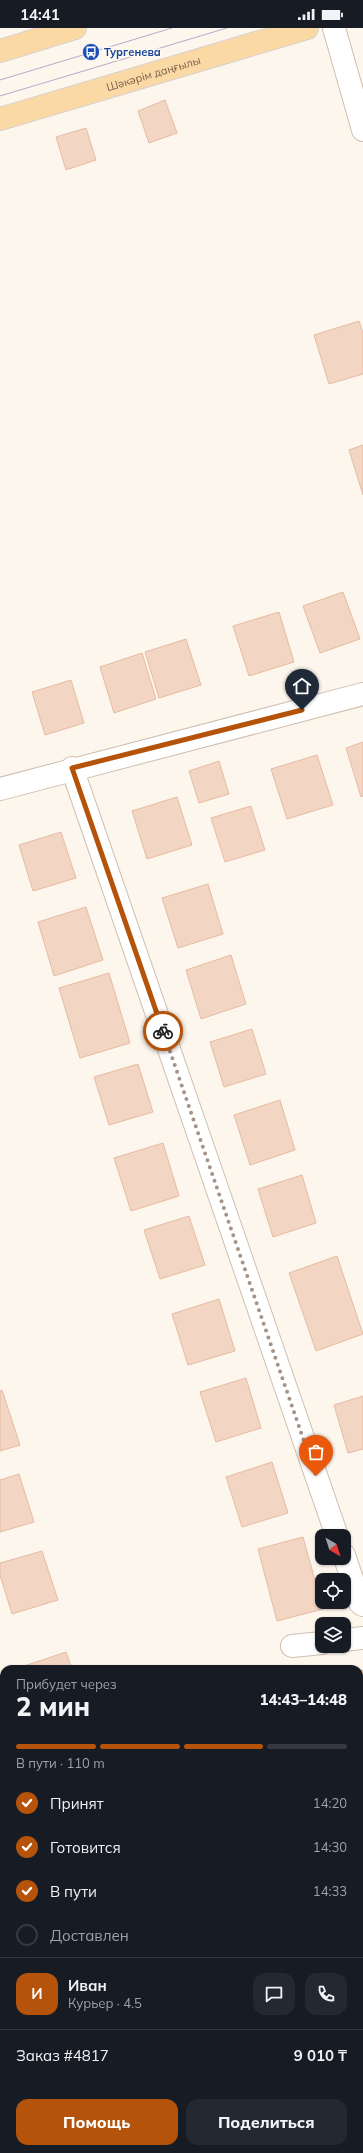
<!DOCTYPE html>
<html lang="ru">
<meta charset="utf-8">
<style>
body{margin:0;font-family:Mulish,sans-serif;background:#242831;color:#f1f3f6;height:100vh;display:flex;flex-direction:column;font-size:15px;white-space:nowrap}
*{box-sizing:border-box;margin:0}
p{font-size:13px;color:#9ea1a6}
.icon{flex:none;width:22px;height:22px;fill:none;stroke:currentColor;stroke-width:2;stroke-linecap:round;stroke-linejoin:round}
.map{position:relative;flex:1;overflow:hidden}
.sheet{position:absolute;left:0px;top:1637px;width:363px;height:488px;display:flex;flex-direction:column;background:#171b24;border-radius:12px 12px 0 0;box-shadow:0 1px 3px #0004}
.sheet>*{flex:none}
.needle{width:26px;rotate:141deg}
.fabs{position:absolute;left:315px;top:1501px;display:grid;gap:8px}
.fabs a{display:grid;place-items:center;width:36px;height:36px;border-radius:8px;background:#171b24;box-shadow:0 1px 3px #0004;font-size:20px}
.pin{position:absolute;display:grid;place-items:center;width:34px;height:34px;color:#fff;margin:-41px -17px;border-radius:50% 50% 50% 0;rotate:-45deg;box-shadow:0 0 4px #0007}
.pin .icon{rotate:45deg}
.courier{position:absolute;display:grid;place-items:center;width:40px;height:40px;margin:-20px;border:3px solid #b45309;border-radius:50%;background:#fff;color:#222;box-shadow:0 1px 5px #0007}
.summary em{font-style:normal;font-weight:800}
.summary div{display:flex;flex-direction:column-reverse}
.summary{display:flex;align-items:center;justify-content:space-between;height:68px;padding:0 16px}
h1{font-size:26px;font-weight:800;line-height:30px}
.bar{display:grid;grid-template-columns:repeat(4,1fr);gap:6px 4px;align-content:center;height:48px;padding:0 16px}
.bar i{height:5px;border-radius:3px;background:#363941}
.bar .on{background:#b45309}
.bar p{grid-column:span 4}
.line{display:flex;align-items:center;gap:10px;padding:0 16px;border-top:1px solid #363941}
.line div{flex:1}
.round{display:grid;place-items:center;flex:none;width:42px;height:42px;border-radius:12px;background:#242831}
ol{padding:0 16px;list-style:none}
li{display:flex;align-items:center;gap:12px;height:44px}
li p{margin-inline-start:auto}
li .icon{padding:4px;border-radius:50%;background:#b45309;color:#fff;stroke-width:4}
li:last-child{color:#9ea1a6}
li i{width:22px;height:22px;border:2px solid #363941;border-radius:50%}
.primary-button{display:flex;gap:8px;margin-top:auto;padding:8px 16px}
.primary-button a{flex:1;height:46px;border-radius:12px;background:#b45309;color:#fff;font-size:16px;font-weight:800;line-height:46px;text-align:center}
.primary-button a+a{background:#242831;color:#f1f3f6}
.status{display:flex;justify-content:space-between;align-items:center;height:28px;padding:0 20px;background:#171b24;direction:ltr}
.status svg{height:11px;fill:currentColor}
.map>svg:first-child{display:block}
.building{fill:#f3d5c3;stroke:#e6bba3}
.lines{fill:none;stroke-linecap:round;stroke-linejoin:round}
.minor-casing{stroke:#d1beb0;stroke-width:24}
.major-casing{stroke:#dad1cd;stroke-width:24}
.minor{stroke:#fff;stroke-width:22}
.major{stroke:#fbd9a5;stroke-width:22}
.tram{stroke:#b9a8c9;stroke-width:1}
.done{stroke:#a89285;stroke-width:4;stroke-dasharray:0 7.2}
.route{stroke:#b45309;stroke-width:5}
.labels{text-anchor:middle;dominant-baseline:central;stroke-width:3;stroke-linejoin:round;paint-order:stroke}
.transit-label{font-size:11px;font-weight:bold;fill:#164399;stroke:#fffaf3;text-anchor:start}
.street-label{font-size:11px;fill:#7a5c4d;stroke:#fffaf3}
</style>
<div class="status"><b>14:41</b><svg viewBox="0 0 49 12"><path d="M0 12V9h3v3zM5 12V6h3v6zM10 12V3h3v9zM15 12V0h3v12zM26 1h20v11H26zM47 4h2v5h-2z"/></svg></div>
<div class="map">
<svg width="363" height="2125" viewBox="0 0 363 2125">
<rect width="100%" height="100%" fill="#fdf6ec"/>
<!-- building -->
<g class="building">
<polygon points="165,72 177,105 149,115 138,83"/>
<polygon points="86,100 96,132 66,142 56,109"/>
<polygon points="359,293 363,305 363,346 329,356 314,307"/>
<polygon points="363,417 363,467 349,422"/>
<polygon points="343,564 360,611 320,625 303,578"/>
<polygon points="279,584 294,634 249,648 233,598"/>
<polygon points="186,611 201,657 159,670 145,624"/>
<polygon points="142,625 156,671 114,685 100,639"/>
<polygon points="71,652 84,695 45,707 32,664"/>
<polygon points="363,714 363,768 361,769 346,720"/>
<polygon points="317,727 333,777 287,791 271,741"/>
<polygon points="219,733 229,766 199,775 189,743"/>
<polygon points="177,769 192,817 147,831 132,783"/>
<polygon points="251,778 265,822 225,834 211,790"/>
<polygon points="61,804 76,850 33,863 19,817"/>
<polygon points="208,856 223,906 178,920 162,870"/>
<polygon points="86,879 103,932 54,948 38,894"/>
<polygon points="231,927 246,976 201,991 186,942"/>
<polygon points="109,945 130,1015 80,1030 59,960"/>
<polygon points="252,1001 266,1046 224,1059 210,1014"/>
<polygon points="138,1036 153,1084 109,1097 94,1049"/>
<polygon points="280,1072 295,1122 250,1137 234,1087"/>
<polygon points="163,1115 179,1168 131,1183 114,1130"/>
<polygon points="302,1147 316,1195 273,1209 258,1161"/>
<polygon points="189,1188 205,1237 160,1251 144,1202"/>
<polygon points="337,1228 363,1306 316,1323 289,1245"/>
<polygon points="219,1271 235,1323 188,1337 172,1286"/>
<polygon points="246,1350 261,1400 216,1414 200,1364"/>
<polygon points="2,1362 20,1417 0,1423 0,1363"/>
<polygon points="363,1368 363,1421 348,1425 334,1377"/>
<polygon points="272,1434 288,1485 242,1499 226,1449"/>
<polygon points="19,1446 34,1494 0,1504 0,1452"/>
<polygon points="303,1509 323,1581 277,1593 258,1521"/>
<polygon points="42,1523 58,1572 12,1586 0,1547 0,1535"/>
<polygon points="66,1624 72,1641 22,1641 21,1639"/>
<polygon points="363,1642 363,1692 359,1693 359,1643"/>
</g>
<g class="lines">
<defs>
<g id="minor">
<polyline points="334,0 363,102"/>
<polyline points="72,740 337,1508"/>
<polyline points="0,761 363,666"/>
<polyline points="344,1527 360,1575 363,1577"/>
<polyline points="344,1612 363,1610"/>
<polyline points="292,1618 322,1615"/>
<polyline points="0,1787 4,1802"/>
</g>
<g id="major">
<polyline points="0,23 75,0"/>
<path id="s1" d="M0 91 307 0"/>
<polyline points="0,1988 4,1988"/>
<polyline points="359,2049 363,2050"/>
</g>
</defs>
<!-- minor casing -->
<use href="#minor" class="minor-casing"/>
<!-- major casing -->
<use href="#major" class="major-casing"/>
<!-- minor -->
<use href="#minor" class="minor"/>
<!-- major -->
<use href="#major" class="major"/>
<!-- tram -->
<g class="tram">
<polyline points="0,52 172,0"/>
<polyline points="0,68 227,0"/>
</g>
</g>
<g class="lines">
<!-- done -->
<polyline class="done" points="163,1003 316,1448"/>
<!-- route -->
<polyline class="route" points="163,1003 72,740 302,682"/>
</g>
<!-- icons -->
<defs>
<symbol id="bus-disc" viewBox="-11 -11 22 22"><circle r="9.5" fill="#1a4fb4" stroke="#fffaf3"/><path d="M-5-6H5V4H4V6H2V4H-2V6H-4V4H-5ZM-3.5-4V0h7V-4ZM-3.5 1.2v1.5H-2V1.2ZM2 1.2v1.5H3.5V1.2Z" fill="#fff"/></symbol>
</defs>
<g fill-rule="evenodd">
<use href="#bus-disc" x="81" y="14" width="20" height="20"/>
</g>
<g class="labels">
<!-- transit labels -->
<g class="transit-label">
<text x="104" y="24">Тургенева</text>
</g>
<!-- street labels -->
<g class="street-label">
<text stroke="none"><textPath href="#s1" startOffset="160">Шәкәрім даңғылы</textPath></text>
</g>
</g>
</svg>
<div class="fabs">
<a><svg class="needle" viewBox="-14 -14 28 28"><path d="M0-13l5 13h-10z" fill="#e53935"/><path d="M0 13l5-13h-10z" fill="#9ea1a6"/></svg></a>
<a><svg class="icon" aria-label="locate" viewBox="0 0 24 24"><circle cx="12" cy="12" r="6"/><path d="M12 2v4M12 18v4M2 12h4M18 12h4"/></svg></a>
<a><svg class="icon" aria-label="layers" viewBox="0 0 24 24"><path d="M12 4l9 5-9 5-9-5zM3 14l9 5 9-5"/></svg></a>
</div>
<div class="pin" style="left:316px;top:1448px;background:#ea580c"><svg class="icon" aria-label="bag" viewBox="0 0 24 24"><path d="M5 8h14l-1 12H6zM9 8a3 3 0 0 1 6 0"/></svg></div>
<div class="pin" style="left:302px;top:682px;background:#1f2937"><svg class="icon" aria-label="home" viewBox="0 0 24 24"><path d="M3 11l9-7 9 7M6 9v11h12V9"/></svg></div>
<div class="courier" style="left:163px;top:1003px"><svg class="icon" aria-label="bike" viewBox="0 0 24 24"><circle cx="6" cy="16" r="4"/><circle cx="18" cy="16" r="4"/><path d="M6 16l4-8h5l3 8M10 8l3 8H6M13 5h3"/></svg></div>
<section class="sheet">
<div class="summary"><div><h1>2 мин</h1><p>Прибудет через</p></div><em>14:43–14:48</em></div>
<div class="bar"><i class="on"></i><i class="on"></i><i class="on"></i><i></i><p>В пути · 110 m</p></div>
<ol>
<li><svg class="icon" aria-label="check" viewBox="0 0 24 24"><path d="M5 12l5 5 9-10"/></svg>Принят<p>14:20</p></li>
<li><svg class="icon" aria-label="check" viewBox="0 0 24 24"><path d="M5 12l5 5 9-10"/></svg>Готовится<p>14:30</p></li>
<li><svg class="icon" aria-label="check" viewBox="0 0 24 24"><path d="M5 12l5 5 9-10"/></svg>В пути<p>14:33</p></li>
<li><i></i>Доставлен</li>
</ol>
<div class="line" style="height:72px"><b class="round" style="background:#b45309;color:#fff">И</b><div><b>Иван</b><p>Курьер · 4.5</p></div><a class="round"><svg class="icon" aria-label="chat" viewBox="0 0 24 24"><path d="M4 5h16v11H9l-5 4z"/></svg></a><a class="round"><svg class="icon" aria-label="phone" viewBox="0 0 24 24"><path d="M5 4h4l2 5-3 2q2 4 5 5l2-3 5 2v4C11 20 4 13 5 4z"/></svg></a></div>
<div class="line" style="height:52px"><div>Заказ #4817</div><b>9 010 ₸</b></div>
<div class="primary-button"><a>Помощь</a><a>Поделиться</a></div>
</section>
</div>
